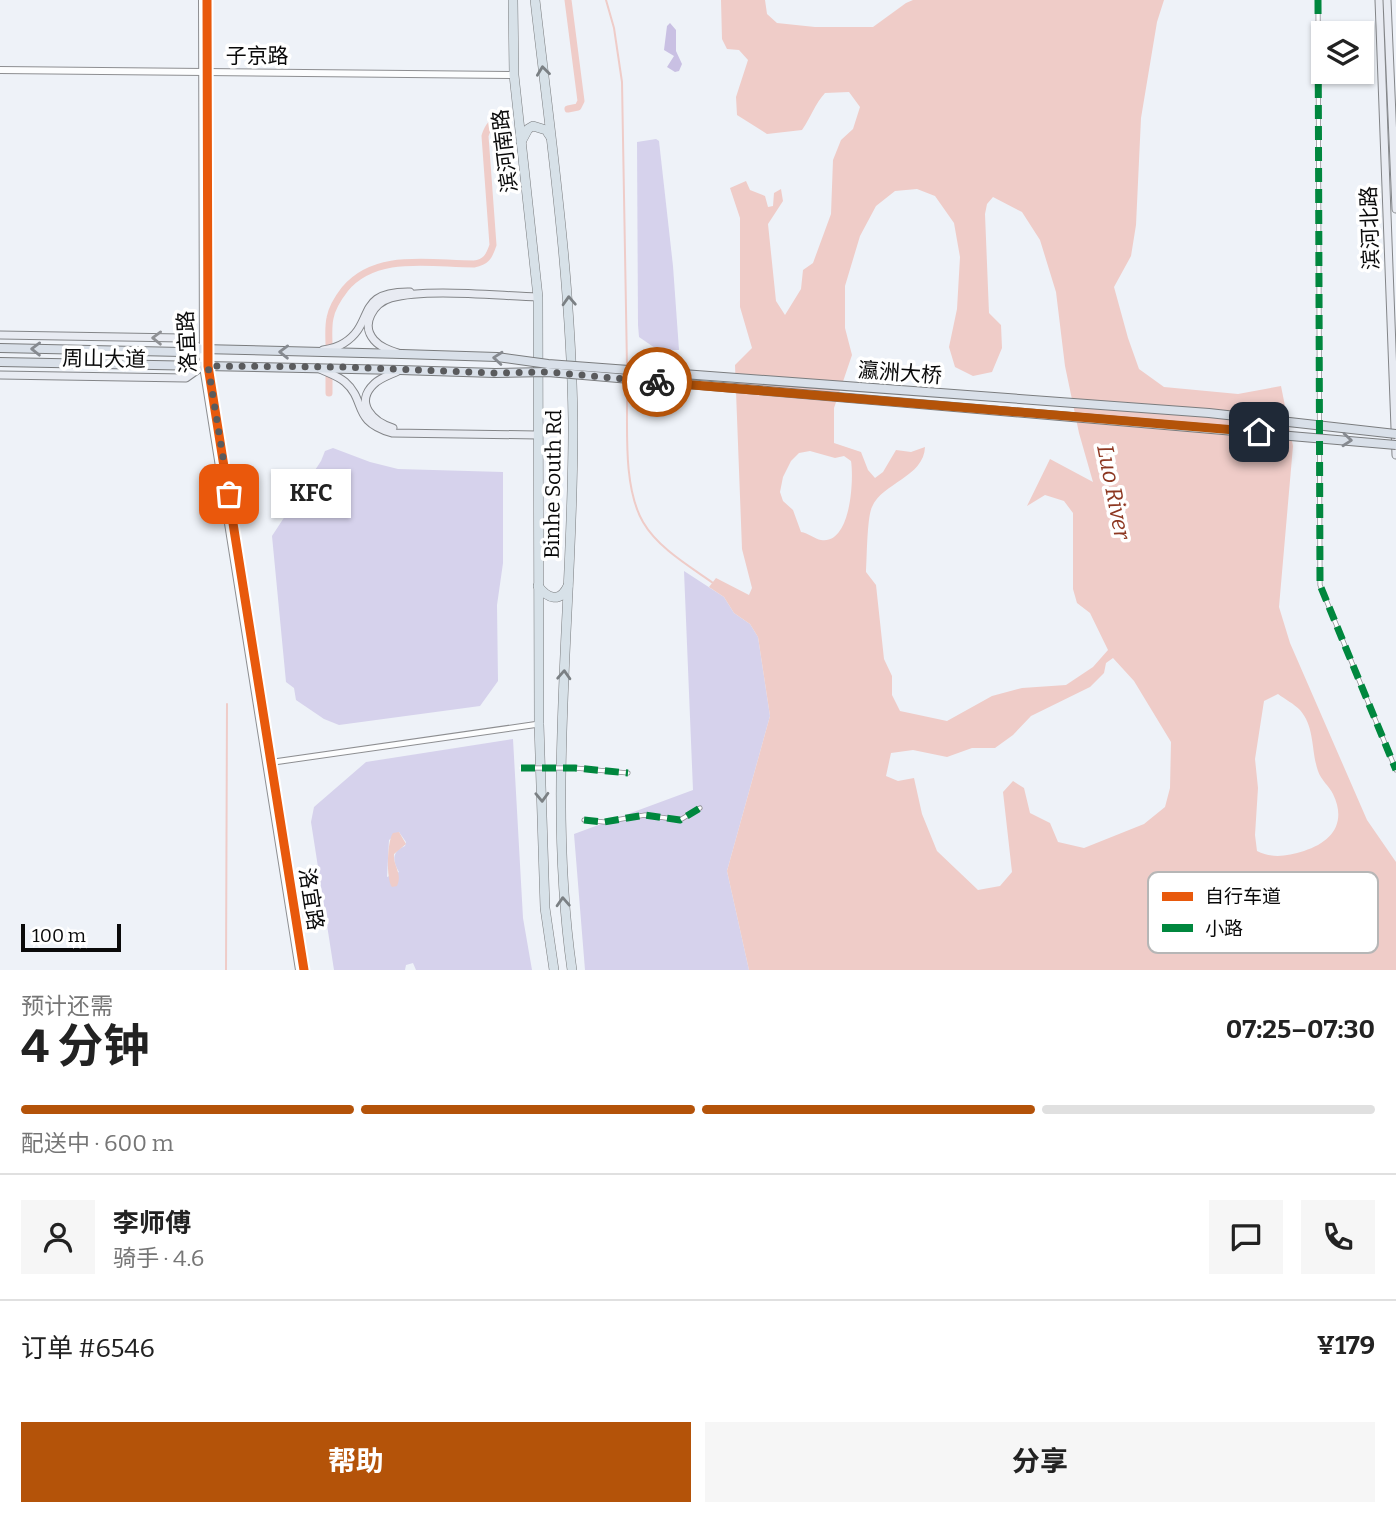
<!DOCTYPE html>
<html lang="zh">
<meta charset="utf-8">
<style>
body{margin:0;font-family:Bitter,"Noto Sans SC",serif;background:#f6f6f6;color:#222;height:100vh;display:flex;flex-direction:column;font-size:26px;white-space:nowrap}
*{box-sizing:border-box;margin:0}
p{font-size:23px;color:#767676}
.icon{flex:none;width:38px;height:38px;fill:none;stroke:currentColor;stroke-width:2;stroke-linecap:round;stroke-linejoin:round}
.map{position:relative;height:970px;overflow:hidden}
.sheet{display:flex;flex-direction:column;background:#fff;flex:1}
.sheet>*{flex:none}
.buttons{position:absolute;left:1311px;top:21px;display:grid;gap:14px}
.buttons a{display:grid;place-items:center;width:63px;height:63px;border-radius:0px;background:#fff;box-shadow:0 2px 5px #0004;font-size:35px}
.scale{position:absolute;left:21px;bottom:18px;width:100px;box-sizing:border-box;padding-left:7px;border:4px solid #0a0a0a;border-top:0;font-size:19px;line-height:24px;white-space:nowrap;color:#0a0a0a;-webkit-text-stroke:5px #fff;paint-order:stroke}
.pin{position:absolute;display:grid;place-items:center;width:60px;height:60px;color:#fff;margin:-30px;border-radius:14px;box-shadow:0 4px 10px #0006}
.courier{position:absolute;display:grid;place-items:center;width:70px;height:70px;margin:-35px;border:5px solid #b45309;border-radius:50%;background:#fff;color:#222;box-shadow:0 2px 9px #0007}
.bubble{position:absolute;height:49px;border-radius:0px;background:#fff;box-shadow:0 2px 5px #0004;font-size:23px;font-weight:700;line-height:49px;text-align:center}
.summary em{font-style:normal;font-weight:700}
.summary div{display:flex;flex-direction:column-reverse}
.summary{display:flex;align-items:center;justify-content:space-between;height:119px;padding:0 21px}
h1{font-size:46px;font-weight:700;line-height:52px}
.bar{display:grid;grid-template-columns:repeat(4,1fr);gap:10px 7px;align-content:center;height:84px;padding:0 21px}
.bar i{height:9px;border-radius:5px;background:#e0e0e0}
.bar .selected{background:#b45309}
.bar p{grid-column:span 4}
.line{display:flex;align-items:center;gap:18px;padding:0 21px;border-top:2px solid #e0e0e0}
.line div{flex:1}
.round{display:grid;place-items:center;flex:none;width:74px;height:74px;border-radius:0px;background:#f6f6f6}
.button{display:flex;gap:14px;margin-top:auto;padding:14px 21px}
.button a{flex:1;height:80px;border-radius:0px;background:#b45309;color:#fff;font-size:28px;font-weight:700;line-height:80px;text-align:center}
.button a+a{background:#f6f6f6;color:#222}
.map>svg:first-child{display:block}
.green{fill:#d6d2ec;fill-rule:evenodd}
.forest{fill:#c9c0e3}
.water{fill:#efccc8;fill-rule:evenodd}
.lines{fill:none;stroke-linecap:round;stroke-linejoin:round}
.stream{stroke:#efccc8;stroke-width:2}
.canal{stroke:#efccc8;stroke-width:7}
.pedestrian-casing{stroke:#8d8e91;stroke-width:5}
.minor-casing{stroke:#8d8e91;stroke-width:7}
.tertiary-casing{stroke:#8d8e91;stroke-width:8}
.secondary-casing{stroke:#838588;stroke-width:9}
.primary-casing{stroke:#7a7c7e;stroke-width:10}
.trunk-casing{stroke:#7a7c7e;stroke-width:10}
.pedestrian{stroke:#fcfdfe;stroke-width:3.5}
.minor{stroke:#fcfdfe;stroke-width:5}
.tertiary{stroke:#fcfdfe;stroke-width:6}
.secondary{stroke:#e8ebf2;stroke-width:7}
.primary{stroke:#d9e0e9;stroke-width:8}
.trunk{stroke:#d7e1e8;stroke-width:9}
.pedestrian-bridge-casing{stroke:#8d8e91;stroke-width:5;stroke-linecap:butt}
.primary-bridge-casing{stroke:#7a7c7e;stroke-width:10;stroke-linecap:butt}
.pedestrian-bridge{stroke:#fcfdfe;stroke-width:3.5}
.primary-bridge{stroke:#d9e0e9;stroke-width:8}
.quiet{stroke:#00873e;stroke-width:7;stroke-dasharray:14 7;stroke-linecap:butt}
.cycleway-casing{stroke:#fff;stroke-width:13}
.cycleway{stroke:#e8590c;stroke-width:9}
.oneway{stroke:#7b8084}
.oneway2{stroke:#8f9195}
.oneway3{stroke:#868a90}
.done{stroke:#5a5b5d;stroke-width:7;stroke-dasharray:0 12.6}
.route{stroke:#b45309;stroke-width:9}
.labels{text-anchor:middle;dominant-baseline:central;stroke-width:7;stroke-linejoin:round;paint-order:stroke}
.street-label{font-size:21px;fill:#0a0a0a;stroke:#fff}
.water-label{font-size:23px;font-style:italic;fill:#8d3721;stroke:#fff}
.key{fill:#fff;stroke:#b6b6b6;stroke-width:2}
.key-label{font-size:19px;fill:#0a0a0a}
</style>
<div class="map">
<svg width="1396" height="970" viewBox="0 0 1396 970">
<rect width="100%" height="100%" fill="#eef2f8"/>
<!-- green -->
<g class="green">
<polygon points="656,139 659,141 673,266 679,350 658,350 639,337 638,325 637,142"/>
<polygon points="333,448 370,462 398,469 503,472 503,563 497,605 498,681 480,706 339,725 324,719 296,700 294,688 286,682 272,536 321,461 325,451"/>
<polygon points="684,571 724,597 734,613 750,624 758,637 770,716 727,871 749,970 585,970 574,834 693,790"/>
<path d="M513 739 523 918 532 970H416L413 963 406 965 405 970H334L311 822 314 807 366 762ZM399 832 406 842 405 846C392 851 392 861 399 872L387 877 389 840Z"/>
</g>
<!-- forest -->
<polygon class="forest" points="670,23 676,30 676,51 682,64 679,71 675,72 667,67 674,56 664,50 667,26"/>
<!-- water -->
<g class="water">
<path d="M721 0H765L767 14 777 23 815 27H873L906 3 913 0H1164L1157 22 1141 118 1136 225 1131 256 1114 287 1128 338 1139 369 1164 387 1238 394 1281 386 1293 446 1279 607 1290 643 1367 820 1396 862V970H749L727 871 770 716 758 637 750 624 734 613 724 597 709 587 716 578 749 595 752 588 742 549 735 365 752 348 740 307V218L730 188 746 181 750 190 765 196 768 207 773 206 774 193 781 189 783 201 768 224 776 301 785 315 801 289 803 270 813 263 831 214 833 160 841 140 853 129 860 107 849 92 825 93C815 104 811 117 802 130L767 134 737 115 736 97 748 60 739 50 727 49 722 39ZM917 189 935 196 954 223 960 257 957 309 949 347 955 367 973 376 992 372 1002 348 1001 325 989 313 985 214 987 204 993 197 1022 212 1040 240 1056 292 1065 366 1079 433 1093 482 1050 459 1027 506 1045 495 1064 501 1073 513V589L1077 603 1090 613 1108 650 1093 667 1066 685 1022 688 992 696 947 721 900 711 892 695V676L884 659 876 585 866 572C867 558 867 517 872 507 882 483 924 477 925 447L911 452 896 450 883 472 875 478 868 470 861 452 834 443V408L852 355 845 328V286L860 236 876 206 895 191ZM810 451 835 458 844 456 851 461C854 479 851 545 821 540 815 539 808 533 801 532L793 510 783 501 780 492 783 477 791 461 799 453ZM1113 658 1134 681 1171 742 1170 788 1165 807 1144 824 1084 848 1058 842 1050 823 1030 813 1024 788 1013 781 1003 792 1012 872 1000 886 978 890 937 851 922 814 914 778 898 781 886 776 891 753 913 750 947 757 972 748H995L1013 735 1031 716 1090 687 1104 673 1106 663ZM1278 694C1285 699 1294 704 1300 710 1315 727 1311 751 1318 771 1321 780 1329 786 1333 794 1347 823 1332 842 1304 851 1287 856 1273 859 1257 851L1255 835 1258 788 1255 759 1264 701Z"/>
<path d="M399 832 406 844 394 854C393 866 403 874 397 886L392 887C386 879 387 841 393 833Z"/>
</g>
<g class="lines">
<!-- stream -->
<g class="stream">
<polyline points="606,0 614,28 622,82 627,366"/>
<path d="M627 382C628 423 622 486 643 522 658 548 689 566 713 583"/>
<polyline points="226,970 227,704"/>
</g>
<!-- canal -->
<g class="canal">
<polyline points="568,0 581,101 578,107 568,109"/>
<path d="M329 346C329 337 328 327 330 318 332 307 338 298 345 289 376 252 430 264 474 264 486 262 489 257 493 245L485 136C488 126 492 121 503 118"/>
<polyline points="329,393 329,377"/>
</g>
<defs>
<g id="pedestrian">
<polyline points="1318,0 1320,585 1396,770"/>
<polyline points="575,768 628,773"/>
<polyline points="584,820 604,822 645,815 680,820 700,808"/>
</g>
<polyline id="minor" points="267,763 539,724"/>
<g id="tertiary">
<polyline points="202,0 203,366 299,970"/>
<polyline points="207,0 208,366 304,970"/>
<polyline points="0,70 514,75"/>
</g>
<g id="secondary">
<polyline points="1379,0 1396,455"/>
<polyline points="1387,0 1396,209"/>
<polyline points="0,335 182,338 202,349"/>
<path d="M323 350C330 349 338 347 344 343 376 323 354 291 410 292"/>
<path d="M398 353C389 350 380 347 374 340 360 324 374 303 391 298 427 288 498 296 538 297"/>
<path d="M320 369C328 373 338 376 345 382 367 401 351 421 392 433L537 435"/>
<polyline points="0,375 186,378 203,366"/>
<path d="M393 428C373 422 354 403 374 384 380 378 390 375 398 371"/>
</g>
<g id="primary">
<polyline points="0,348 182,352 202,349 402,354"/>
<polyline points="0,362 400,370"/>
</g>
<g id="trunk">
<polyline points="513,0 514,75 538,297 539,724 545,908 554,970"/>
<path d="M535 0C551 140 571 279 573 421 574 604 546 788 572 970"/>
<polyline points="521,142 528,129 533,126 546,130 550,136"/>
<path d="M538 586C548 599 560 603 568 586"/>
</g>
</defs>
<!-- pedestrian casing -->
<use href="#pedestrian" class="pedestrian-casing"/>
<!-- minor casing -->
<use href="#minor" class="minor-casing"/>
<!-- tertiary casing -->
<use href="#tertiary" class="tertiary-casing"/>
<!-- secondary casing -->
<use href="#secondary" class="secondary-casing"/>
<!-- primary casing -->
<use href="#primary" class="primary-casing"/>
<!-- trunk casing -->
<use href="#trunk" class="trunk-casing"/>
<!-- pedestrian -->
<use href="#pedestrian" class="pedestrian"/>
<!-- minor -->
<use href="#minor" class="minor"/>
<!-- tertiary -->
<use href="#tertiary" class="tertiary"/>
<!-- secondary -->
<use href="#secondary" class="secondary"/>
<!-- primary -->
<use href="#primary" class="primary"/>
<!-- trunk -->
<use href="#trunk" class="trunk"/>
<defs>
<polyline id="pedestrian-bridge" points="521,768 575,768"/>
<g id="primary-bridge">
<polyline points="402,354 497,357 548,364 1209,413 1396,434"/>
<polyline points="400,370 495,373 548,372 1396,445"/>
</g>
</defs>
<!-- pedestrian-bridge casing -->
<use href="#pedestrian-bridge" class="pedestrian-bridge-casing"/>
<!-- primary-bridge casing -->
<use href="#primary-bridge" class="primary-bridge-casing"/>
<!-- pedestrian-bridge -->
<use href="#pedestrian-bridge" class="pedestrian-bridge"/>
<!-- primary-bridge -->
<use href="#primary-bridge" class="primary-bridge"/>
<!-- quiet -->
<g class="quiet">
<polyline points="1318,0 1320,585 1396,770"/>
<polyline points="521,768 575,768 628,773"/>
<polyline points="584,820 604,822 645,815 680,820 700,808"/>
</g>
<defs>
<polyline id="cycleway" points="207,0 208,366 304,970"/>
</defs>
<!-- cycleway casing -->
<use href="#cycleway" class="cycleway-casing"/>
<!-- cycleway -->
<use href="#cycleway" class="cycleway"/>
</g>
<!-- one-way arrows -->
<defs><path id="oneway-chevron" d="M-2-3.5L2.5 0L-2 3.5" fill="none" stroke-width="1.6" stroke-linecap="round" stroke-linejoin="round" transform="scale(1.75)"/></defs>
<g class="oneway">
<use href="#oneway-chevron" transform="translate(543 71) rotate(-97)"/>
<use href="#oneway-chevron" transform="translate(569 301) rotate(-93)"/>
<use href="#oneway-chevron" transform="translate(564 675) rotate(-87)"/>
<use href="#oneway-chevron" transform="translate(542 797) rotate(88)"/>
<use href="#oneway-chevron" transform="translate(563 902) rotate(-93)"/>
</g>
<use class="oneway2" href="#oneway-chevron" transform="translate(157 338) rotate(-179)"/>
<g class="oneway3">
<use href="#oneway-chevron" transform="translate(36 349) rotate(-179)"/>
<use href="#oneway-chevron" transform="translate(284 352) rotate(-179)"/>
<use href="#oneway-chevron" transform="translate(498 358) rotate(-175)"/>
<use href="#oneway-chevron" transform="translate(1347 440) rotate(5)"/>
</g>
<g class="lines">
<!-- done -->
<polyline class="done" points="229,494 208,366 344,367 495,373 548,372 657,382"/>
<!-- route -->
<polyline class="route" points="657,382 1259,432"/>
</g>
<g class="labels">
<!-- street labels -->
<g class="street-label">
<text x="257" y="56">子京路</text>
<text transform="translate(505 151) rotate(-97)">滨河南路</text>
<text transform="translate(1370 228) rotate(-92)">滨河北路</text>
<text transform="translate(187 342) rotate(-93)">洛宜路</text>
<text transform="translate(104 359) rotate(1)">周山大道</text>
<text transform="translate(900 373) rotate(4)">瀛洲大桥</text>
<text transform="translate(553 484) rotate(-89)">Binhe South Rd</text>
<text transform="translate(311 899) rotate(81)">洛宜路</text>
</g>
<!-- water labels -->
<g class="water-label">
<text transform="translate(1114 492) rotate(79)">Luo River</text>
</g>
</g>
<!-- legend -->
<rect x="1148" y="872" width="230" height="81" rx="10" class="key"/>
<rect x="1162" y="892" width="31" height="9" fill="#e8590c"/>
<rect x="1162" y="924" width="31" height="8" fill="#00873e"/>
<g class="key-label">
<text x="1205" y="903">自行车道</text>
<text x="1205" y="935">小路</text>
</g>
</svg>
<div class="buttons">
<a><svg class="icon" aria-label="layers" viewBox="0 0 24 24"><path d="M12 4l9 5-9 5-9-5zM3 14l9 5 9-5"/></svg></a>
</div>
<div class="scale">100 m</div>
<div class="pin" style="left:229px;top:494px;background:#ea580c"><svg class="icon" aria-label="bag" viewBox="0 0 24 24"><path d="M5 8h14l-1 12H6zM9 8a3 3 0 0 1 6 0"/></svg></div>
<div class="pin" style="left:1259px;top:432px;background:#1f2937"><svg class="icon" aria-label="home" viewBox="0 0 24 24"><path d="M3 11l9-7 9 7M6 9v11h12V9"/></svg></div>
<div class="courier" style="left:657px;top:382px"><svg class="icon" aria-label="bike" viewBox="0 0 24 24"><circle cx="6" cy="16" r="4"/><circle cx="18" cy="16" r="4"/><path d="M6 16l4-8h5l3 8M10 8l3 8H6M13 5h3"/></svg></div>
<div class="bubble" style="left:271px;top:469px;width:80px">KFC</div>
</div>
<section class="sheet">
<div class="summary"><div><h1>4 分钟</h1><p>预计还需</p></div><em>07:25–07:30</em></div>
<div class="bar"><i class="selected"></i><i class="selected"></i><i class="selected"></i><i></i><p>配送中 · 600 m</p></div>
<div class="line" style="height:126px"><a class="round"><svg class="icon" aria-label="person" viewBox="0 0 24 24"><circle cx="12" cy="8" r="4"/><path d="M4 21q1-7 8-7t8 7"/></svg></a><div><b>李师傅</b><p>骑手 · 4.6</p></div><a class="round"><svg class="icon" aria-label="chat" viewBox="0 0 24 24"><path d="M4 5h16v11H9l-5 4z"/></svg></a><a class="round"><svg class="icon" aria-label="phone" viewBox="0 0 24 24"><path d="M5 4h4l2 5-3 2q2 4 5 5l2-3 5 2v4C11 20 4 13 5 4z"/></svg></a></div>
<div class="line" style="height:91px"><div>订单 #6546</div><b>¥179</b></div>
<div class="button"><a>帮助</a><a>分享</a></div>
</section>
